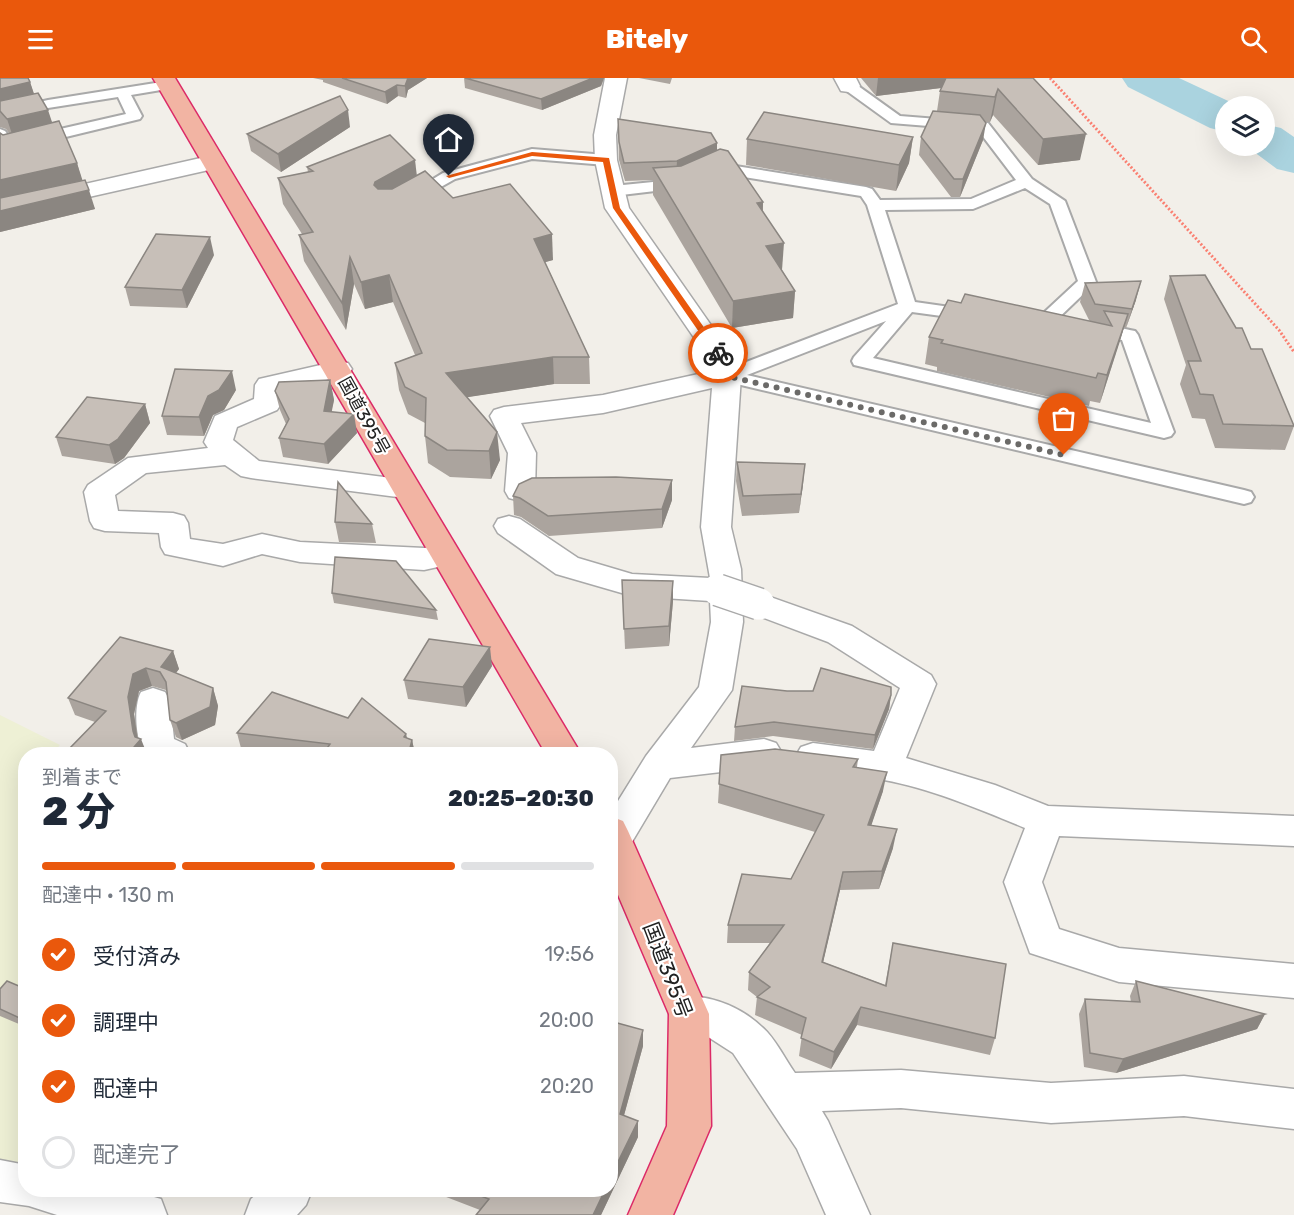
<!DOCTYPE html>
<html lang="ja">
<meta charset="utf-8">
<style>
body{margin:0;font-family:Rubik,"Noto Sans JP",sans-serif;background:#f6f6f7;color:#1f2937;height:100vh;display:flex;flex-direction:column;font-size:22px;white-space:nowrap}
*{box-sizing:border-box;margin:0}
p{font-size:20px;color:#747a83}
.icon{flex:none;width:33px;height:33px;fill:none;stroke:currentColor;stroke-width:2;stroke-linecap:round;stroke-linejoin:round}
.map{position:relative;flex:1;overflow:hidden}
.details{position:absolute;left:18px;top:669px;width:600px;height:450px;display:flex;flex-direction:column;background:#fff;border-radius:24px;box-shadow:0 6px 24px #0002}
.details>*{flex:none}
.buttons{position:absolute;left:1215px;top:18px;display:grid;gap:12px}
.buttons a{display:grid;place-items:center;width:60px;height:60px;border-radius:50%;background:#fff;box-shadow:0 6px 24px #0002;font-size:30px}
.pin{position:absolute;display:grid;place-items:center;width:51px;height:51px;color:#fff;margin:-62px -26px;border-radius:50% 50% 50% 0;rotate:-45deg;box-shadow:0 0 6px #0007}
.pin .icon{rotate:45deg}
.courier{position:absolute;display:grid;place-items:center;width:60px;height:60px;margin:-30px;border:4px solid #ea580c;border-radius:50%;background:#fff;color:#222;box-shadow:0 2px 8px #0007}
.summary em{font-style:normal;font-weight:800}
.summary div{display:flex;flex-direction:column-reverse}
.summary{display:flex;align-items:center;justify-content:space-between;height:102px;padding:0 24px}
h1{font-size:39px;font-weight:800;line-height:45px}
.bar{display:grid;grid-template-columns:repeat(4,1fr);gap:9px 6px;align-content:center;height:72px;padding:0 24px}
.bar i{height:8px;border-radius:4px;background:#e0e1e3}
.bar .selected{background:#ea580c}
.bar p{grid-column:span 4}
ol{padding:0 24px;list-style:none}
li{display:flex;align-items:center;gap:18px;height:66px}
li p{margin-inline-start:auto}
li .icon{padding:6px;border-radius:50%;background:#ea580c;color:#fff;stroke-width:4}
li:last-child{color:#747a83}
li i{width:33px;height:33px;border:3px solid #e0e1e3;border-radius:50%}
header{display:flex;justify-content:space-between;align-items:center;height:78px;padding:0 24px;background:#ea580c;color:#fff;font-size:27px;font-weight:800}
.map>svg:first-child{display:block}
.farmland{fill:#eef0d5}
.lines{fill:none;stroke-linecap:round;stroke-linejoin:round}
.river{fill:#aad3df;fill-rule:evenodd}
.service-casing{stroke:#a9a9a9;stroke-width:4}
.minor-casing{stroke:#a9a9a9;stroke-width:3}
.trunk-casing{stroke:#dc2a67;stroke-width:3}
.path{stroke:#fa8072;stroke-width:3;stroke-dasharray:2 2;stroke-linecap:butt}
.service{fill:#fff;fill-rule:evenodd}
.minor{fill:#fff;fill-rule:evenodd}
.trunk{fill:#f2b4a3;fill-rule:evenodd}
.minor-bridge-casing{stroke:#a9a9a9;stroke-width:34;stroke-linecap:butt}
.minor-bridge{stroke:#fff;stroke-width:31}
.wall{fill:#aba49e}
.shaded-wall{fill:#8b8681}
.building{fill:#c7bfb8;stroke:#8b8681;stroke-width:1.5}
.route{fill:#ea580c}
.done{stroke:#6b6a68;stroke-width:6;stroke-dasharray:0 10.8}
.labels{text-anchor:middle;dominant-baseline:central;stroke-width:4.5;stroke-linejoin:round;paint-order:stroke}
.street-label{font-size:18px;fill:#222;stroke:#fff}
.near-street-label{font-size:21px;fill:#222;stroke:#fff}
</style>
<header><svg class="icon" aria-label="menu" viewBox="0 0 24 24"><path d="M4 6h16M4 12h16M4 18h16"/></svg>Bitely<svg class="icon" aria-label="search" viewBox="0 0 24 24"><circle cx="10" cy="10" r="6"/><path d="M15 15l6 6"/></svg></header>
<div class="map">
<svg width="1294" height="1137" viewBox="0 0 1294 1137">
<rect width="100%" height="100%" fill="#f2efe9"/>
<!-- farmland -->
<polygon class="farmland" points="0,637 60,667 52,676 26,676 25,709 22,713 26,715 25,1086 0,1083"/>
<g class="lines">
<!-- river -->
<g class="river">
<polygon points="1122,0 1179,0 1239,28 1226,28 1226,54 1210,50 1128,9"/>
<polygon points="1264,46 1281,50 1294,59 1294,95 1277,91 1246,68 1264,68"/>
</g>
<defs>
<g id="service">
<polygon points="168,3 175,7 173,10 131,17 142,38 140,41 8,73 0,68 0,51 5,53 12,62 126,36 118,19 48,30 0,41 0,33 48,22"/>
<path d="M849 4 854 5 900 38 988 45 1032 101 1065 123 1096 204 1048 250H1036L1033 246 1036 242 1078 203 1050 126 1025 110 973 131 885 132 915 224 971 232 977 233 980 237 977 241 971 242 912 234 873 280 1151 345 1122 262 1087 257 1084 253 1087 249C1101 246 1121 250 1135 253L1138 257 1174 354 1171 358 1164 360 854 287 852 283 854 279 886 243 747 297 1244 412 1251 414 1254 419 1251 424 1244 426 720 302 718 298 720 294 898 226 867 127 861 118 719 95 713 97 705 92 717 85 866 109 872 111 880 122 971 121 1016 102 978 52 891 45 844 11 842 8Z"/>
<polygon points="532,71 606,77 614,82 606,87 532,81 455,101 416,123 404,123 402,120 443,95"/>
<polygon points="683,101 689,103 691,106 689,109 613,118 605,113 613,108"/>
</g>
<g id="minor">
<polygon points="605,0 627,0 616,57 617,82 629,130 734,280 741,298 731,449 741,491 743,544 732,612 691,670 764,661 776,665 782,675 776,685 764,689 670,700 623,779 610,783 610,736 646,678 699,609 711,544 710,523 632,518 556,496 498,455 494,448 498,441 509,438 520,441 578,480 632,496 710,500 701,449 712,310 603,335 521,345 536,375 535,413 531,420 520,423 509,420 505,413 508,375 490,338 494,332 504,329 603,317 712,293 708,280 605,130 595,82 594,57"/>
<polygon points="834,0 856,0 860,8 857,13 849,14 841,13"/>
<polygon points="214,77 222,79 225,84 222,89 0,139 0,125"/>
<polygon points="338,283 348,285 352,291 348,297 282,312 281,326 277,332 237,349 233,362 259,383 415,403 420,410 415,417 405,420 251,400 241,398 225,387 146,395 115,417 118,433 173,435 184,438 188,445 190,461 223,466 262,456 300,464 424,470 445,467 456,471 461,478 456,485 424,492 300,484 262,476 223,488 165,476 161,469 159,455 105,453 94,450 90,443 84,414 88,407 128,380 208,370 204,364 215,338 254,321 255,307 259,301"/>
<path d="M759 515 852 548 931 597 936 606 906 680 995 707 1048 728 1294 738V768L1059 758 1042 804 1059 851 1119 870 1294 886V920L1119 904 1030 875 1004 804 1025 750C982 732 929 710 884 702 856 696 827 697 801 689L795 679 801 669 813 665 874 673 900 610 828 564 748 534 743 526 748 518Z"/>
<path d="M153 610 165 614 170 623 174 661 185 666 190 676H144C136 662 133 628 141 614Z"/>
<path d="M689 918C715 919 742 930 762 949 775 960 785 981 795 995L901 992 1051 1005 1184 998 1294 1011V1051L1184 1038 1051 1045 901 1030 822 1033 828 1043 870 1137H826L797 1071 733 975 702 955 689 954 675 949 669 936 675 923Z"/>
<polygon points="0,1082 26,1087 26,1112 130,1112 161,1121 167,1137 57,1137 29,1128 0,1124"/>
<polygon points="261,1112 312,1112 306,1127 297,1137 245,1137 251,1121"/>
</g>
<g id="trunk">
<polygon points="153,0 175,0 581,676 546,676"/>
<polygon points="610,738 623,743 628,753 709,936 711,1048 673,1137 628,1137 667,1048 669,936 610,798"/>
</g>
</defs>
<!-- service casing -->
<use href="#service" class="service-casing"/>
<!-- minor casing -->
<use href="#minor" class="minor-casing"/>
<!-- trunk casing -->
<use href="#trunk" class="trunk-casing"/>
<!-- path -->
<polyline class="path" points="1050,0 1279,252 1294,274"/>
<!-- service -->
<use href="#service" class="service"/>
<!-- minor -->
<use href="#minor" class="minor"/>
<!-- trunk -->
<use href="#trunk" class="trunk"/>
<defs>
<polyline id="minor-bridge" points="718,512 759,526"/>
</defs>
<!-- minor-bridge casing -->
<use href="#minor-bridge" class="minor-bridge-casing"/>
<!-- minor-bridge -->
<use href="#minor-bridge" class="minor-bridge"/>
</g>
<!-- wall -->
<g class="wall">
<polygon points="0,0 30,4 34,16 77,85 82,103 95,131 0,154 0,55 3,57 9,55 6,51 0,49"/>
<polygon points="313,0 427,0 408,12 406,20 398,18 387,26 323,4 323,2"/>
<polygon points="464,0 604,0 601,8 542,32 465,10"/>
<polygon points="639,0 672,0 670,6"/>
<polygon points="861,0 1033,0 1080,82 1038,87 993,37 990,44 985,44 983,62 960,119 951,119 919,77 921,59 937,33 940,13 941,10 876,18"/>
<polygon points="618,41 717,73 763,124 763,133 782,192 795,213 793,240 732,250 653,117 653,102 625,103 619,82"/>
<polygon points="350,49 281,94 251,73 247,56"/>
<polygon points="913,59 909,85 896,113 746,87 747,61"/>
<polygon points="307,89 416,98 553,182 545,184 589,279 590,306 554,306 467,319 500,382 491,401 450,399 428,385 425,358 425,345 408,336 399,312 395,285 415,277 393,224 365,231 354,206 346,252 304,183 299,157 302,156 283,126 278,100 308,94"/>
<polygon points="214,177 187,230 130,228 125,209"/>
<polygon points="1170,198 1236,250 1251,271 1294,348 1285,372 1215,370 1205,341 1192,340 1180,306 1186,287 1164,221"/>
<polygon points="1085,205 1136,222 1126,250 1124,249 1100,325 1090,323 1089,328 937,293 937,289 925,286 929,259 961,225 1090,244 1080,224"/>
<polygon points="330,302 334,322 331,334 357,355 328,386 283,379 279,360 286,346 280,332 275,313"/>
<polygon points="236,312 224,332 213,337 204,358 167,357 162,338"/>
<polygon points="145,326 150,345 124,380 115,386 62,378 56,359"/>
<polygon points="737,384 803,406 799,435 742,438 736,403"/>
<polygon points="513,418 672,422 662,450 549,458 521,439 514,437"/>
<polygon points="335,444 372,446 376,465 339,464"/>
<polygon points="622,502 673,503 673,523 669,568 625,571"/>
<polygon points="332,515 436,532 438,542 334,525"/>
<polygon points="173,573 179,591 176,595 213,610 218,628 215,647 182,662 176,659 170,642 167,614 166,612 152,608 139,613 134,636 138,660 147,676 70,676 68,672 95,644 75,637 68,620"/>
<polygon points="492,588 466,629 408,621 404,602"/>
<polygon points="787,613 891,617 889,631 873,671 773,658 734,663 735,649"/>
<polygon points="348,640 406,656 407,660 412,662 415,676 260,676 242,674 237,655"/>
<polygon points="721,677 858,681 857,689 883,713 871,747 893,770 879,811 840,812 823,884 885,907 893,865 995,960 990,977 857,947 831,991 799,978 802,957 755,937 757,919 748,912 749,894 770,865 727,865 728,847 791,801 815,754 718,725"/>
<polygon points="1136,903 1265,936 1257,951 1116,995 1084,989 1079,936 1085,921 1131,924 1130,918"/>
<polygon points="0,911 26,911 26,949 0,938"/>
<polygon points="610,943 643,968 624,1037 638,1059 601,1137 476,1137 480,1132 428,1112 610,1112"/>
</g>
<!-- shaded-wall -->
<g class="shaded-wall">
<polygon points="407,0 427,0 408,12 406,20 405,8"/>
<polygon points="593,0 604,0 601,8 542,32 541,21"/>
<polygon points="878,0 951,0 949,9 876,18"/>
<polygon points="30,4 36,22 0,31 0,11"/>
<polygon points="397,7 398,18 387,26 385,14"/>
<polygon points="998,11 993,37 990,44 995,19"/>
<polygon points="48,32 54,50 13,59 7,41"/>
<polygon points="348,32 350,49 281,94 278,76"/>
<polygon points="986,45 983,62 960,119 963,101"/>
<polygon points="1086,56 1080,82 1038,87 1043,61"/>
<polygon points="913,59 909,85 896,113 899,87"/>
<polygon points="717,65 717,83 676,101 677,83"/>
<polygon points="415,82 418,107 379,130 374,107 375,104"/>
<polygon points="77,85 83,104 0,123 0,102"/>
<polygon points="89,112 95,131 0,154 0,133"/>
<polygon points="763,124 762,150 757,125"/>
<polygon points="552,156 553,182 535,187 534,161"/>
<polygon points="210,159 214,177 187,230 182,212"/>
<polygon points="784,165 782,192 764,195 766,168"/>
<polygon points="350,179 354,206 346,252 342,225"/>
<polygon points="389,197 393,224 365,231 361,204"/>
<polygon points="1141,203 1136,222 1126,250 1132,231"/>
<polygon points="795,213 793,240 732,250 733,223"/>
<polygon points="1128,236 1120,263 1100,325 1107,297"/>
<polygon points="553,279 554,306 449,322 446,295"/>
<polygon points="232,293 236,312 224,332 213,337 204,358 199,339 208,318"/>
<polygon points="330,302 334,322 328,353 324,333"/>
<polygon points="145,326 150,345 124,380 115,386 109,367"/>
<polygon points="354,336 357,355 328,386 324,366"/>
<polygon points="497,354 500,382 491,401 489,373"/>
<polygon points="805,386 803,406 799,435 801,416"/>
<polygon points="672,402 672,422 662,450 662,431"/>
<polygon points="673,503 673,523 669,568 669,548"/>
<polygon points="490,569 492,588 466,629 463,609"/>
<polygon points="173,573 179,591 167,606 161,589"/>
<polygon points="146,590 152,608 139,613 134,636 138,664 141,661 147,676 128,676 133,653 128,619 133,596"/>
<polygon points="213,610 218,628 215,647 182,662 176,645"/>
<polygon points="891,617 889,631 873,671 875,657"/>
<polygon points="406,656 409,674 412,662 415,676 410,676 404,659"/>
<polygon points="887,694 883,713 865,766 868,747"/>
<polygon points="897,751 893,770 879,811 882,793"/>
<polygon points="843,794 840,812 819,902 822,884"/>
<polygon points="861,929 857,947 831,991 834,974"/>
<polygon points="1265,936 1257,951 1116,995 1123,981"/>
<polygon points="643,952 643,968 620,1052 620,1036"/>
<polygon points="638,1043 638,1059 601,1137 593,1137 605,1112 610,1112 610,1100"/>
</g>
<!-- building -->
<g class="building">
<polygon points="0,0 28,0 30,4 0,11"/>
<polygon points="342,0 408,0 405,8 397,7 385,14"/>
<polygon points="465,0 593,0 541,21"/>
<polygon points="946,0 1033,0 1086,56 1043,61 998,11 995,19 940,13"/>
<polygon points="38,15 48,32 7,41 0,33 0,23"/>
<polygon points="340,18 348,32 278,76 247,56"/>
<polygon points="933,33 980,37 986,45 963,101 954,101 921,59"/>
<polygon points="764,34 913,59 899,87 747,61"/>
<polygon points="618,41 711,55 717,65 677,83 624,85 619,64"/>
<polygon points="59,43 77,85 0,102 0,55 3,57"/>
<polygon points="390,57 415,82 375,104 374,107 378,111 392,111 425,93 453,120 510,106 552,156 534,161 589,279 553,279 446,295 497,354 489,373 447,372 425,358 426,320 405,309 395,285 422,275 389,197 361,204 350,179 342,225 299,157 313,154 278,100 313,93 307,89"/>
<polygon points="720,71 728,73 763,124 757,125 784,165 766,168 795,213 733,223 653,90 681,88"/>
<polygon points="85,102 89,112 0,133 0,120"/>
<polygon points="156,156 210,159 182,212 125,209"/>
<polygon points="1205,197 1236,250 1242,250 1251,271 1262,271 1294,348 1223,346 1213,317 1200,316 1188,283 1201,283 1170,198"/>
<polygon points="1141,203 1132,231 1095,226 1085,205"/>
<polygon points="965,216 1112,248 1104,233 1128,236 1107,297 1098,295 1096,300 941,265 943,262 929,259 948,222 961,225"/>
<polygon points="175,291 232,293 219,312 208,318 199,339 162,338"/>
<polygon points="330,302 324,333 354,336 324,366 279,360 289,341 275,313 279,304"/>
<polygon points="87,319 145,326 118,361 109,367 56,359"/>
<polygon points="737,384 805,386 801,416 743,418"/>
<polygon points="616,399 672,402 662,431 548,438 520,420 513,418 519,406 532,400"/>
<polygon points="338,404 372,446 335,444"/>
<polygon points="335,479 396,483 436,532 332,515"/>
<polygon points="622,502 673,503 669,548 624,551"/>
<polygon points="120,559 173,573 161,589 213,610 210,629 176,645 170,642 166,604 160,594 146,590 133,596 128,619 133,653 135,659 141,661 128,676 78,676 68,672 106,633 68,620"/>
<polygon points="429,561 490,569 463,609 404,602"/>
<polygon points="821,590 891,609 891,617 875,657 774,644 735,649 742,608 787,613 813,613"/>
<polygon points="272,614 348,640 362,620 406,656 404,659 412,662 409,674 395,673 392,676 323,676 330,666 237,655"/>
<polygon points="775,671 858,681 853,689 887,694 868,747 897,751 882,793 843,794 822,884 886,908 893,865 1006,886 995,960 861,929 834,974 801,960 806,940 757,919 770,909 749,894 784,847 728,847 742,796 791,801 824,737 719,706 721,677"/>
<polygon points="7,903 26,911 26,940 24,942 0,931 0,911"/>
<polygon points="1136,903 1265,936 1123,981 1090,975 1085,921 1140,924"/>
<polygon points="610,943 643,952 620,1036 638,1043 610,1100"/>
<polygon points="465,1112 605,1112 593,1137 476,1137 489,1121"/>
</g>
<!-- route -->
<polygon class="route" points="532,74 609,80 620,130 722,275 721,277 715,277 613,130 603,84 532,78 449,100 446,98"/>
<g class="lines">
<!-- done -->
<polyline class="done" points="718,275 727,298 1064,377"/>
</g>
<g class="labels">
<!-- street labels -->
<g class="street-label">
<text transform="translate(364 338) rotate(61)">国道395号</text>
</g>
<!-- near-street labels -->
<g class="near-street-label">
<text transform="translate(668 892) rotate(69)">国道395号</text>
</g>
</g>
</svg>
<div class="buttons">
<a><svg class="icon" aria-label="layers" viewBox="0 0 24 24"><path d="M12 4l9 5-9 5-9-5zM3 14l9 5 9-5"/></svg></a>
</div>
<div class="pin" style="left:1064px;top:377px;background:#ea580c"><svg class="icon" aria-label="bag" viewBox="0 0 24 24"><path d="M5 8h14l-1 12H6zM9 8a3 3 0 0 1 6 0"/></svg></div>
<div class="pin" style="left:449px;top:98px;background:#1f2937"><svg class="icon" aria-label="home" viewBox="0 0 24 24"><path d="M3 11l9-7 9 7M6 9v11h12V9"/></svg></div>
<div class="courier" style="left:718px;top:275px"><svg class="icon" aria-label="bike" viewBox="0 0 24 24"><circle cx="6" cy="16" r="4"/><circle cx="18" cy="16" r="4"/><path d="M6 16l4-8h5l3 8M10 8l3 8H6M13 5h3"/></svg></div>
<section class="details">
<div class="summary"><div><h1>2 分</h1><p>到着まで</p></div><em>20:25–20:30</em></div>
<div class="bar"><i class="selected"></i><i class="selected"></i><i class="selected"></i><i></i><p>配達中 · 130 m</p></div>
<ol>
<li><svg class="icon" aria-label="check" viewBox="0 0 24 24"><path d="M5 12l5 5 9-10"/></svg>受付済み<p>19:56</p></li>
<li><svg class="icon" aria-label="check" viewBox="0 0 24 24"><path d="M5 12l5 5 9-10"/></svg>調理中<p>20:00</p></li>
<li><svg class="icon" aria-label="check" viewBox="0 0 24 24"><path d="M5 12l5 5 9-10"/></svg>配達中<p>20:20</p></li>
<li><i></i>配達完了</li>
</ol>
</section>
</div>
